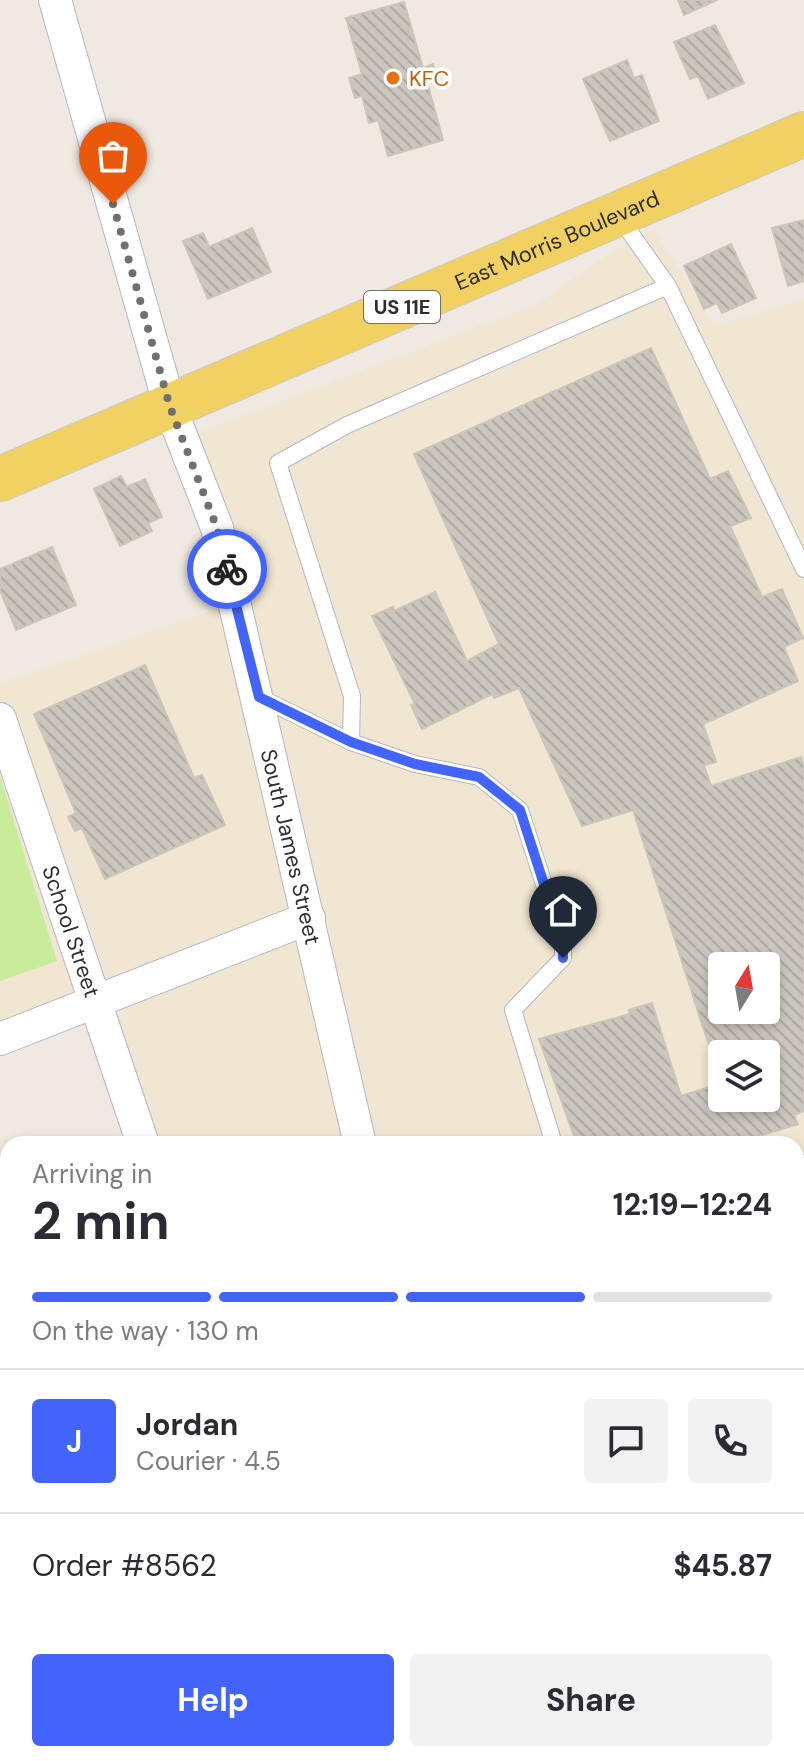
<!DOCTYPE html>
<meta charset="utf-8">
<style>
body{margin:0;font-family:"DM Sans",sans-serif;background:#f2f2f3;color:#2b2b33;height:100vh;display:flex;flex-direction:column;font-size:30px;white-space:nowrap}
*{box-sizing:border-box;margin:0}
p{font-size:26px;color:#7c7c81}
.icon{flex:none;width:44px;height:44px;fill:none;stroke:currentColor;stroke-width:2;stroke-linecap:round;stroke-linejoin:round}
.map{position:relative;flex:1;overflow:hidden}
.panel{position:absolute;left:0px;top:1136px;width:804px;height:626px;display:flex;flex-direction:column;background:#fff;border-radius:24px 24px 0 0;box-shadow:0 4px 12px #0003}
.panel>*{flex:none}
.needle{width:52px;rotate:11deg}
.tools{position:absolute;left:708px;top:952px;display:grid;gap:16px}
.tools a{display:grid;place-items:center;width:72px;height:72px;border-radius:8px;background:#fff;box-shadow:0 4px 12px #0003;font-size:40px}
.pin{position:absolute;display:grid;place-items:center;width:68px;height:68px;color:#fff;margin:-82px -34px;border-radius:50% 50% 50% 0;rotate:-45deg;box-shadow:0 0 8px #0007}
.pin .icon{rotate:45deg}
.courier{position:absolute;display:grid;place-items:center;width:80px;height:80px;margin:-40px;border:6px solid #4264fb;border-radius:50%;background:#fff;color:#222;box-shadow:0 2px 10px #0007}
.summary em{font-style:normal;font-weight:700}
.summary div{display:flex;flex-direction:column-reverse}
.summary{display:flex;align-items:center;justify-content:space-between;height:136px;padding:0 32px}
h1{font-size:52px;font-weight:700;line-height:60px}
.bar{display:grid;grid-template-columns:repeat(4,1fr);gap:12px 8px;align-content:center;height:96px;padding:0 32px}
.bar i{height:10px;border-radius:6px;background:#e1e1e2}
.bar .active{background:#4264fb}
.bar p{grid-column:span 4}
.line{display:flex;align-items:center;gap:20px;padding:0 32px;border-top:2px solid #e1e1e2}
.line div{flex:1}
.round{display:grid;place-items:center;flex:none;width:84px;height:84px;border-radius:8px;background:#f2f2f3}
.primary-button{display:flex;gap:16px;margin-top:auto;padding:16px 32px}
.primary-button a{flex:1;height:92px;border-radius:8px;background:#4264fb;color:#fff;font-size:32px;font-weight:700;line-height:92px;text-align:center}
.primary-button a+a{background:#f2f2f3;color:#2b2b33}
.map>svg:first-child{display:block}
.education{fill:#f0e6d1;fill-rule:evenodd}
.pitch{fill:#c9ec9a}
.building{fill:url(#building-back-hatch);stroke:#cbc5ba;stroke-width:2;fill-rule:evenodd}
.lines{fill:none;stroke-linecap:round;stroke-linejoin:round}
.service-casing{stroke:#b4b7c1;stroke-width:18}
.minor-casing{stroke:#b4b7c1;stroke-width:34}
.primary-casing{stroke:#c9c9c9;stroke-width:46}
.service{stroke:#fff;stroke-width:16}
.minor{stroke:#fff;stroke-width:32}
.primary{stroke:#f2d163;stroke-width:44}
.done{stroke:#726f6d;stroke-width:8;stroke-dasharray:0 14.4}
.route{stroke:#4264fb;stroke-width:10}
.food-dot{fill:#e8710a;stroke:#fff;stroke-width:3}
.labels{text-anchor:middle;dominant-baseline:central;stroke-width:7;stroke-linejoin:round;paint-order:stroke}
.shield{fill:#fff;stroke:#6d6d6d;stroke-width:2}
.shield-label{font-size:20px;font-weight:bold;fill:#2e2e2e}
.food-label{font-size:22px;fill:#c56008;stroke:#fff;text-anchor:start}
.street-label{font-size:22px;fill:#2e2e2e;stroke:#fff}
</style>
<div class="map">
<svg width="804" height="1761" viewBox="0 0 804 1761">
<defs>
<pattern id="building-back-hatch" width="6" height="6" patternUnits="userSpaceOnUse" patternTransform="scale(2)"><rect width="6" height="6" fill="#cbc7bf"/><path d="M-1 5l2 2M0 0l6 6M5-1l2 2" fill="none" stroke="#afaba4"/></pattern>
</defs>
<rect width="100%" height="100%" fill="#efe9e1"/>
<!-- education -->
<g class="education">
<path d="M654 230 715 325 804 299V1761H610L607 1754H796V1144H143L93 1001 0 1039V683L235 603 182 439 537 304 606 256ZM722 966H766V1010H722ZM722 1054H766V1098H722Z"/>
<polygon points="94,1754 379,1754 381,1761 96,1761"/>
</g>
<!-- pitch -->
<g class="pitch">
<polygon points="0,776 57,961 0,981"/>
<polygon points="804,1237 804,1485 796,1487 796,1239"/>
</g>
<!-- building -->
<g class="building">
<polygon points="678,0 717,0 684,15"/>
<polygon points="404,2 423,68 433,64 437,79 427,82 443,140 388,156 378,120 369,123 362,96 355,98 349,78 362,74 346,18"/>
<polygon points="715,25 744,83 708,99 698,76 690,79 674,42"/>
<polygon points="627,60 634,78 642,75 659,121 610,141 583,79"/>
<polygon points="804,220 804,281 788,286 772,228"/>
<polygon points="252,228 271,272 208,299 183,241 203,233 209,247"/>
<polygon points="731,244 756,298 722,313 717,303 704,309 684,266"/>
<path d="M651 348 710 479 728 471 751 518 730 526 762 597 782 589 803 638 784 647 798 681 703 724 716 762 704 765 711 786 801 757 804 765V1111L794 1115 798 1124 736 1143 735 1138 717 1144H577L539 1039 630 1014 629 1010 652 1003 681 1096 722 1083V1098H766V1054H722V1063L721 1058 714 1061 633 810 582 826 519 688 494 698 492 694 422 729 411 705 415 704 372 616 393 607 394 611 435 592 467 661 499 644 414 454ZM722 966H766V1010H722Z"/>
<polygon points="121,476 127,487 145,479 162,517 148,523 152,531 120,546 94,489"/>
<polygon points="52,547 76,605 16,630 0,590 0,569"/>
<polygon points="145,665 194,778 202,775 225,825 105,879 82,828 75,831 68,817 76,813 34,714"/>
<polygon points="804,1517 804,1613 796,1615 796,1519"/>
<polygon points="804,1652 804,1734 796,1736 796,1654"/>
<polygon points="673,1754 737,1754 713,1761 675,1761"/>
</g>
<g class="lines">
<defs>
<g id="service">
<polyline points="619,217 668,286 804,569"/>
<polyline points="259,697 351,742 415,764 479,777 520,810 563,943 563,958 513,1010 554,1144"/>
<polyline points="351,742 352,696 278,463 347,425 668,286"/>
<polyline points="796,1165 804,1163"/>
</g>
<g id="minor">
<path id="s1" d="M55 0 170 407 217 528 360 1144"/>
<path id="s2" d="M0 719 143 1144"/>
<polyline points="0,1039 309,918"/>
<polyline points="0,1525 8,1522"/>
</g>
<g id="primary">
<path id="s3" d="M0 479 804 134"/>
</g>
</defs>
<!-- service casing -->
<use href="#service" class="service-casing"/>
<!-- minor casing -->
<use href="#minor" class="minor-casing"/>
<!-- primary casing -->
<use href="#primary" class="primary-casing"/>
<!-- service -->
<use href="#service" class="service"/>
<!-- minor -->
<use href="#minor" class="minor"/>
<!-- primary -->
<use href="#primary" class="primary"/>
</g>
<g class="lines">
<!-- done -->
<polyline class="done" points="113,204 170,407 217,528 227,569"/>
<!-- route -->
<polyline class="route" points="227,569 259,697 351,742 415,764 479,777 520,810 563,943 563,958"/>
</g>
<!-- markers -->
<circle class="food-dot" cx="393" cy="78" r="8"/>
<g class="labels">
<!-- shield labels -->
<rect class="shield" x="364" y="291" width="76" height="32" rx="6"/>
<g class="shield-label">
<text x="402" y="307">US 11E</text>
</g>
<!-- food labels -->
<g class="food-label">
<text x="409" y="78">KFC</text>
</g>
<!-- street labels -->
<g class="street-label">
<text stroke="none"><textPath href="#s3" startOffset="606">East Morris Boulevard</textPath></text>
<text stroke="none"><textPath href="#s1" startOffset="880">South James Street</textPath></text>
<text stroke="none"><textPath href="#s2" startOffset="224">School Street</textPath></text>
</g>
</g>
</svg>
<div class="tools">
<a><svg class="needle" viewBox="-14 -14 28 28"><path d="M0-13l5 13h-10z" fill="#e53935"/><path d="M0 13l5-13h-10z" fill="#7c7c81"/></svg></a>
<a><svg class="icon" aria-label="layers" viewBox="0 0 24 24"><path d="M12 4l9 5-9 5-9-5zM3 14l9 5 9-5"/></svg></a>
</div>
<div class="pin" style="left:113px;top:204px;background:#ea580c"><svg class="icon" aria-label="bag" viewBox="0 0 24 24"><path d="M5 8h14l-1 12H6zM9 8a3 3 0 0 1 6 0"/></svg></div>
<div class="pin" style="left:563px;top:958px;background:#1f2937"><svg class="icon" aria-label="home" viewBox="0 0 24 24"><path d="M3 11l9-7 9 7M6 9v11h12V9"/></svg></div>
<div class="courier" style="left:227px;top:569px"><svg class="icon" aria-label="bike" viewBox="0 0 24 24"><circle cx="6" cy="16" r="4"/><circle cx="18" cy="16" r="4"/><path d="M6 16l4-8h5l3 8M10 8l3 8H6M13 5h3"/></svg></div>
<section class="panel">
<div class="summary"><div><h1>2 min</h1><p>Arriving in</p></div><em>12:19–12:24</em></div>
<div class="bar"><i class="active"></i><i class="active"></i><i class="active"></i><i></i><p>On the way · 130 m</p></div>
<div class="line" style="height:144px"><b class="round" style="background:#4264fb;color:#fff">J</b><div><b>Jordan</b><p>Courier · 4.5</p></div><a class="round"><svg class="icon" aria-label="chat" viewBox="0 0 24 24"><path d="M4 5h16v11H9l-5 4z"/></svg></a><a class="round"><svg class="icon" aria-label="phone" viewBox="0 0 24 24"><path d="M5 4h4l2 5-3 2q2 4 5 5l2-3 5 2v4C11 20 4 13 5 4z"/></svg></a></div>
<div class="line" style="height:104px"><div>Order #8562</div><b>$45.87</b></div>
<div class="primary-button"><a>Help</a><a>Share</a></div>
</section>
</div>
